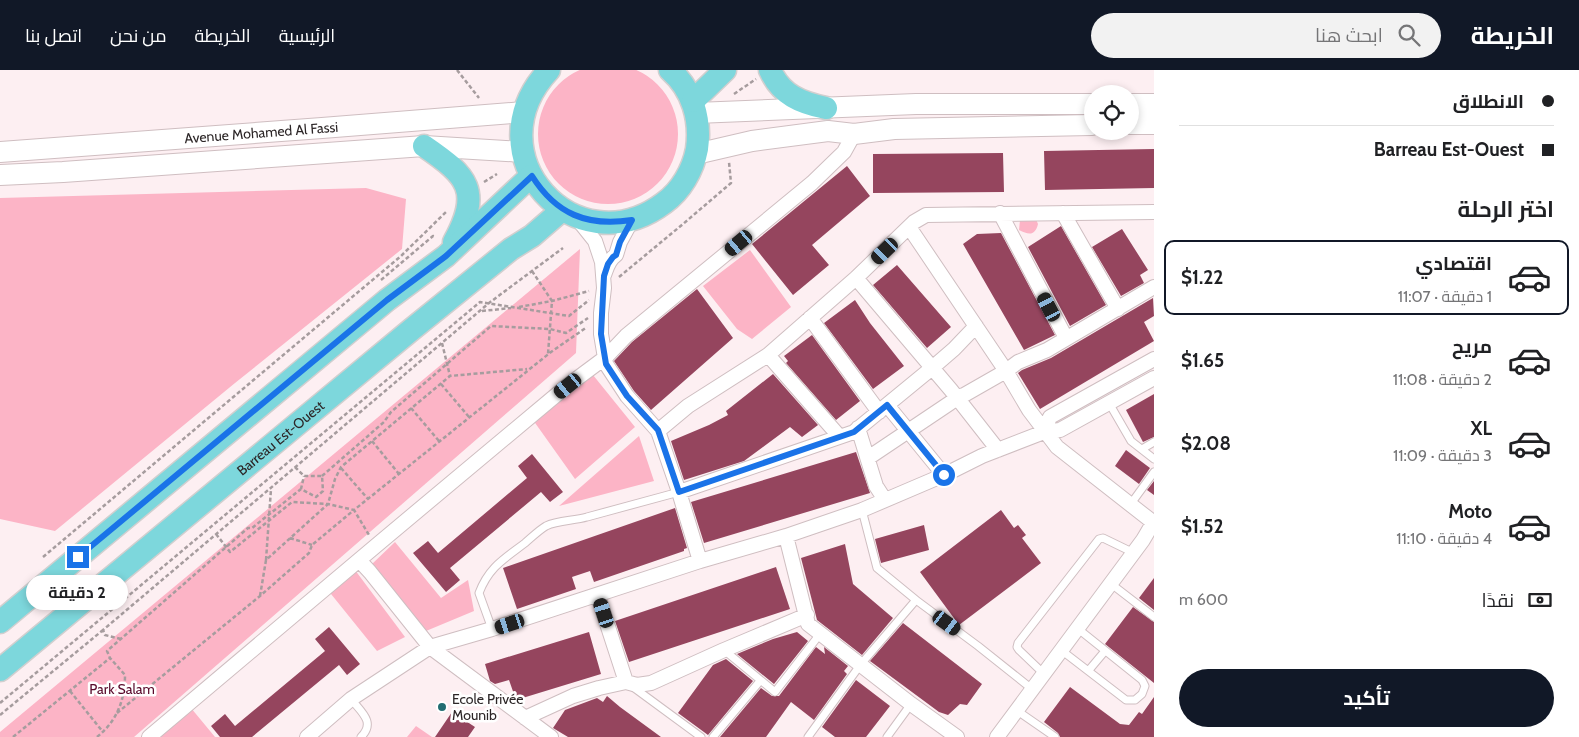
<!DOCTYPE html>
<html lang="ar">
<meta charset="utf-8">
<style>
body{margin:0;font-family:Cabin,Cairo,sans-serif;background:#f2f2f2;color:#202124;direction:rtl;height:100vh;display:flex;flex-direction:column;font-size:19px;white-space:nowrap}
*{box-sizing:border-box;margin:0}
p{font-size:16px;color:#757577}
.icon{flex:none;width:28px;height:28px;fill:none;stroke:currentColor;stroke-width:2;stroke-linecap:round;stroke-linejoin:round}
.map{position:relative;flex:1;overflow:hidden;direction:ltr}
.panel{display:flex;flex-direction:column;background:#fff;width:425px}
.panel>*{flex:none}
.banner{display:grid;align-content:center;height:110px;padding:0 25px;background:#fff}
.controls{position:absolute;left:1084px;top:15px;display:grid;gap:10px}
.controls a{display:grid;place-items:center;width:55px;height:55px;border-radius:50%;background:#fff;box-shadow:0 2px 8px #0003;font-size:25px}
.end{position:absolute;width:22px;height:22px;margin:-11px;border:6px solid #1a73e8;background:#fff;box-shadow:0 0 0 2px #fff}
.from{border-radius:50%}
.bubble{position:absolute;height:35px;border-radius:18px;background:#fff;box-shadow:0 2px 8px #0003;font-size:16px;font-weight:700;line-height:35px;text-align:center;direction:rtl}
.car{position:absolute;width:15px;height:30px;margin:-15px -8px;border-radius:6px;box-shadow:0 0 4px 1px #0007;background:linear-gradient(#222 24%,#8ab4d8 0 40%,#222 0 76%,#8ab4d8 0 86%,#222 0)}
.banner b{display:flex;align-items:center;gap:18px;height:48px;font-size:19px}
.banner b+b{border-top:1px solid #e0e0e0}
.banner i{width:12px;height:12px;background:#202124}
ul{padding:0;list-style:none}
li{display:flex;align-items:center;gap:15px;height:75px;margin:0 10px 8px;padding:0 15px;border:2px solid transparent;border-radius:10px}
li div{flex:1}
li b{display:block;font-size:19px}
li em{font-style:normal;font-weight:700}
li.on{border-color:#111827}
li>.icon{width:45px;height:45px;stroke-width:1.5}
h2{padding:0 25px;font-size:22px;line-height:60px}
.pay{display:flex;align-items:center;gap:12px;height:55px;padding:0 25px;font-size:19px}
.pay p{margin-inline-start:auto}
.primary-button{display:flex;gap:10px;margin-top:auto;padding:10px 25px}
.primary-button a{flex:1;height:58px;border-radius:30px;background:#111827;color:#fff;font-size:20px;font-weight:700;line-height:58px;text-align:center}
header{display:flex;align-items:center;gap:30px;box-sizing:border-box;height:70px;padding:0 25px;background:#111827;color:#fff}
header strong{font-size:24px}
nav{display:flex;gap:28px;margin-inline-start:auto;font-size:18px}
.search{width:350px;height:45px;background:#f2f2f2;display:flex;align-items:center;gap:12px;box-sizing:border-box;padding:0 18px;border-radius:28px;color:#757577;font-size:19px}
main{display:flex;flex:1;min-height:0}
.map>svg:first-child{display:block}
.green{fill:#fcb4c6}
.building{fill:#95455e}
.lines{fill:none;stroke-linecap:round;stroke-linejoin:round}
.lane-casing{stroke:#cfbec1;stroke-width:9}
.street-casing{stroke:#cfbec1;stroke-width:16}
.secondary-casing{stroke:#cfbec1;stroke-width:22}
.primary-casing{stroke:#d1cfcf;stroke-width:25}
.path{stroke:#a69c9e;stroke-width:2.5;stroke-dasharray:4 2.5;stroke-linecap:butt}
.lane{stroke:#fff;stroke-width:7}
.street{stroke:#fff;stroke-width:14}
.secondary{stroke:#fff;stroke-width:20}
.primary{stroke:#7dd7dc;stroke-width:22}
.route{stroke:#1a73e8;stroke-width:6}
.poi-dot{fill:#226d72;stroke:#fff;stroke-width:2}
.labels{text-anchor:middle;stroke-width:5;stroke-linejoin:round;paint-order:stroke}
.street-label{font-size:14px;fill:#2c2627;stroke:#fff}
.park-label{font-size:14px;fill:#590a2b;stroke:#fff}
.poi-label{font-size:14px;fill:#2c2627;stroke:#fff;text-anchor:start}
</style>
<header>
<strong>الخريطة</strong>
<div class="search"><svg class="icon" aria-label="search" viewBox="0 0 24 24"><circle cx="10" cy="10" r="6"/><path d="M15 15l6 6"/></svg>ابحث هنا</div>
<nav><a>الرئيسية</a><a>الخريطة</a><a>من نحن</a><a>اتصل بنا</a></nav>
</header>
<main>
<section class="panel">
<div class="banner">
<b><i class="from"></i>الانطلاق</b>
<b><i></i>Barreau Est-Ouest</b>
</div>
<h2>اختر الرحلة</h2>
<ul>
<li class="on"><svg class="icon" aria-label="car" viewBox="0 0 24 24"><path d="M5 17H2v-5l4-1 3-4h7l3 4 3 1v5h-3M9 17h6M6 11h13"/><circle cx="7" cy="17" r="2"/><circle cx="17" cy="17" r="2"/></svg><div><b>اقتصادي</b><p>1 دقيقة · 11:07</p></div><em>$1.22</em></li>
<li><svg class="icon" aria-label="car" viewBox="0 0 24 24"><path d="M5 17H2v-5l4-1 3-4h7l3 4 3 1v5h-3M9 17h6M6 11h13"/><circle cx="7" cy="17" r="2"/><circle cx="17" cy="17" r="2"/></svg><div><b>مريح</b><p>2 دقيقة · 11:08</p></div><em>$1.65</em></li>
<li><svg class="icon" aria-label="car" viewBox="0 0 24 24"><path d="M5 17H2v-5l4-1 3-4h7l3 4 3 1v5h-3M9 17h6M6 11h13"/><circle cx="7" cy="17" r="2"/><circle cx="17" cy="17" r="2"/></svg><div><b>XL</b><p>3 دقيقة · 11:09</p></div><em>$2.08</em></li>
<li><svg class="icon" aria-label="car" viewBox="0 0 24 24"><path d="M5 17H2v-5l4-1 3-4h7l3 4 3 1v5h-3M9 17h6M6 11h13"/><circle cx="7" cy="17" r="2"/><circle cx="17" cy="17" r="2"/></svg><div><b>Moto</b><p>4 دقيقة · 11:10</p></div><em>$1.52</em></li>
</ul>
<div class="pay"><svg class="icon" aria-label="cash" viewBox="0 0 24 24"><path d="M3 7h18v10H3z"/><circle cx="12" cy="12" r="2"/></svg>نقدًا<p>600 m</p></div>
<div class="primary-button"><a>تأكيد</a></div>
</section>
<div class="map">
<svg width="1154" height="667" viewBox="0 0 1154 667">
<rect width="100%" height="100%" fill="#fdeff2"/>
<path class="green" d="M538 64a70 70 0 1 1 140 0a70 70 0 1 1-140 0Z
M366,118L406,129L402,179L235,313L55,461L0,449V128Z
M1035,147L1038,154C1035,166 1029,165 1019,160L1020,150Z
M580,179L576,283L134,667H0V662Z
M750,180L791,237L752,269L737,259L703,216Z
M593,305L635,357L575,409L533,350Z
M639,366L654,411L559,436Z
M395,472L441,528L468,510L474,541L426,561L372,494Z
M352,496L405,567L377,581L327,519Z
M191,638L215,667H156Z
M416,656L432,667H407Z"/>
<path class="building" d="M1154,79V118L1045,120L1044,81Z
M1003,83L1004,122L873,123V84Z
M847,96L870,126L812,175L829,195L793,225L752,174Z
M1061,156L1106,235L1070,256L1028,177Z
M1122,159L1148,200L1140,205L1144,213L1121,226L1092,177Z
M1001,163L1055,265L1024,280L963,174L977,164Z
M897,195L951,257L927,278L873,215Z
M697,219L733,268L651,340L634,321L614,291L632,272Z
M1153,228L1154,246L1144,252L1154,271L1040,339L1018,303L1022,300L1051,288Z
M855,230L870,253L904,296L873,319L824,253Z
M812,265L860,331L836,350L786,293L788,291L784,286Z
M773,304L818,355L802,367L790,357L744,391L684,410L671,371L709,355L728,345L726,341Z
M1154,324V367L1143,372L1126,340Z
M1126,380L1150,398L1139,414L1115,396Z
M856,382L870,423L704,473L691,432Z
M532,384L563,422L550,432L541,422L450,498L460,510L446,522L413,483L428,471L438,483L527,408L518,396Z
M1154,411V425L1147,420Z
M675,438L687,478L684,479V481L594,512L590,501L572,507L576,519L517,539L503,498Z
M1001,440L1014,458L1018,455L1026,465L1022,468L1041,493L959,555L920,502Z
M924,455L929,480L881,493L875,469Z
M845,474L853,514L893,548L862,585L817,550L801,488Z
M776,497L790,539L629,592L615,551Z
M1154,508V540L1139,528Z
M1133,537L1154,552V613L1105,574Z
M903,553L982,614L967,635L960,634L948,645L939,642L870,591Z
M329,557L360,594L347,605L339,595L252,667H220L211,656L225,644L235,656L325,581L315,569Z
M589,562L601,604L516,630L509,610L495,614L490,611L485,594Z
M797,562L808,571L774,614L737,584L773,569Z
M816,577L825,584L824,577L848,596L844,601L847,604L814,650L791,632L766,667H720L761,618L772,626H779Z
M726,589L753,611L708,665L678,643L713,595Z
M856,610L890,636L866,667H835L822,657Z
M1070,617L1120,654L1129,655L1139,642L1142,644L1154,627V667H1060L1058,663L1044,652Z
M607,626L620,637L661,667H568L553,658L565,640L597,628L603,632Z
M452,642L475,657L468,667H435Z"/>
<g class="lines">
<g class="lane-casing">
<path id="lane" d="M1109,333L1131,371L1154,389
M1142,379L1154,372
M1130,435L1154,402
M862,440L877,498L916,530L978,576L1032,619
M1110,513L1154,547
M492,559L479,523C489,497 504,489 525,473C531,468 539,460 546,456C558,450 574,451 587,447L679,422
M724,580L775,622L820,564
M1061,580L1126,630H1135L1142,624L1145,616L1142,610L1077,558
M1089,600L1105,581
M1043,603L1019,580L1017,577L1018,573L1099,469L1103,468L1132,482
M633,617L701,667
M351,629C361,642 376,652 361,667
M1016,640L1055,667
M713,667L760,611
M808,667L861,594L916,530
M887,667L911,634"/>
</g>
<g class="street-casing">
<path id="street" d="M1000,143L1066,268
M1063,143L1118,239
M575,146L595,171L602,192L604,218L601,243V264L606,294L627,326L658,361L679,422L700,491
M909,157L1006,301L1029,340L1057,377L1154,453
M604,205C607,197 609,189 616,185L620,172L632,150
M856,208L951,320L998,380
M810,248L879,342
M768,285L839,366
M887,335L944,405
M858,358L876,416L885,430
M658,361L688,336L768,285L856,208L914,152L926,145L1154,142
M1044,362L1050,347L1154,289
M868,388L950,333L957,327L964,325L1006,301L1018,292L1047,280L1154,217
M679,422L854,362L932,298L954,279L976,256
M786,466L808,554L911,634L957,667
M359,490L370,502L430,577L551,667
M598,526L626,612
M525,648L573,626L599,618L626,612L637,615L651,613L724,580L807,545
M149,667C288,550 427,432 567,316L606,287L626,266L812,113L844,82L854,64
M307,667L351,629L430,577L492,559L700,491L786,466L862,440L944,405L982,386L1044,362L1060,360L1154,308
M997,667L1143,470L1153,453"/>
</g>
<g class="secondary-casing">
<g id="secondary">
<path d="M1130,34H1154"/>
<path d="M696,43L916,34H1092"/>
<path d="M1130,54H1154"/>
<path id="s1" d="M0,82L322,58L524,42"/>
<path d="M696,84L752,71L828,61L854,64L894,59L1092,55"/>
<path d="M0,105L63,102L424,76L523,82"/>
</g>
</g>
<g class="primary-casing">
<g id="primary">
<path d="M549,0C470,85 576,199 664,133C681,121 693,100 697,79C701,50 693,20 670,0"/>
<path d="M770,0C781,25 801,33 826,38"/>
<path d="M693,31L725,0"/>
<path d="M424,76C468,106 482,121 454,172"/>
<path d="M0,552L387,230L446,186L531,106"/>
<path id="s2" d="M0,600L411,260L511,179L532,166L562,140"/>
</g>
</g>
<path class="path" d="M457,0L479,28
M734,24L756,9
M484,112L497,104
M532,201L552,231L548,284
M619,207L683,154L731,113L729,92
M381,210L433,166L436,167
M519,237L552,231L589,221
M482,241L511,238
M442,273L450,306
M441,314L469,347
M411,338L439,371
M372,371L399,404
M295,397L304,406H322L323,421L316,427L301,419L304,406
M341,398L368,429
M322,406L384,352L391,342L491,256L550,259L566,263L588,248
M216,464L230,482L292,432L328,434L354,440L551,282L587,257
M290,468L312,475
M43,487L401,186L446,142
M266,490L271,419
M260,526L266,490L328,434L335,409L341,397L450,306L527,299
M121,569L105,565L103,560L489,233L563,178
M70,621L103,662
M0,633L480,232L569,246L589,230
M117,643L260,526L309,483L312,475L354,440L369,465
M0,645L103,560
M13,667L110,588
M97,667C117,651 125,630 125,605L110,588L107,581L248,458H252L301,419"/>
<use href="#lane" class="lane"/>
<use href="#street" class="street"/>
<use href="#secondary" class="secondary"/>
<use href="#primary" class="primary"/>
</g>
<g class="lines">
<path class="route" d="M78,487L387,230L446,186L532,106C556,144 587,157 632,150L620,172L616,185L613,187L608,194L604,206L601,264L606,294L627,326L658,360L679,422L854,362L887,335L944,405"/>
</g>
<circle class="poi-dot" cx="442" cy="637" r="5"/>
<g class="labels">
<g class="street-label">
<text dy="5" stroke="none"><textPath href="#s1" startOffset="262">Avenue Mohamed Al Fassi</textPath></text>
<text dy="5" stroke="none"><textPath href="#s2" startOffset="364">Barreau Est-Ouest</textPath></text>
</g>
<g class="park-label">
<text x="122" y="624">Park Salam</text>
</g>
<g class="poi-label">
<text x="452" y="634">Ecole Privée<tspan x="452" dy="16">Mounib</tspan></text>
</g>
</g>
</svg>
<div class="controls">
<a><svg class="icon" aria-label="locate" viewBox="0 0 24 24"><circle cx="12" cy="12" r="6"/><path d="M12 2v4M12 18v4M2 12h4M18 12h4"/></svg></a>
</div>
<i class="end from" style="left:944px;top:405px"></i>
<i class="end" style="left:78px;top:487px"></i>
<div class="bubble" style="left:26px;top:505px;width:102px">2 دقيقة</div>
<i class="car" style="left:739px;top:173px;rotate:230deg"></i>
<i class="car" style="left:885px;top:181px;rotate:226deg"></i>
<i class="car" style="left:1049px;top:237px;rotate:332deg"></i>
<i class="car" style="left:568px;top:316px;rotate:231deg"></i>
<i class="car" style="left:604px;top:543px;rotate:342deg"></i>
<i class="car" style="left:947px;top:553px;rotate:126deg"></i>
<i class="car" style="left:510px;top:554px;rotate:252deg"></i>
</div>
</main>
